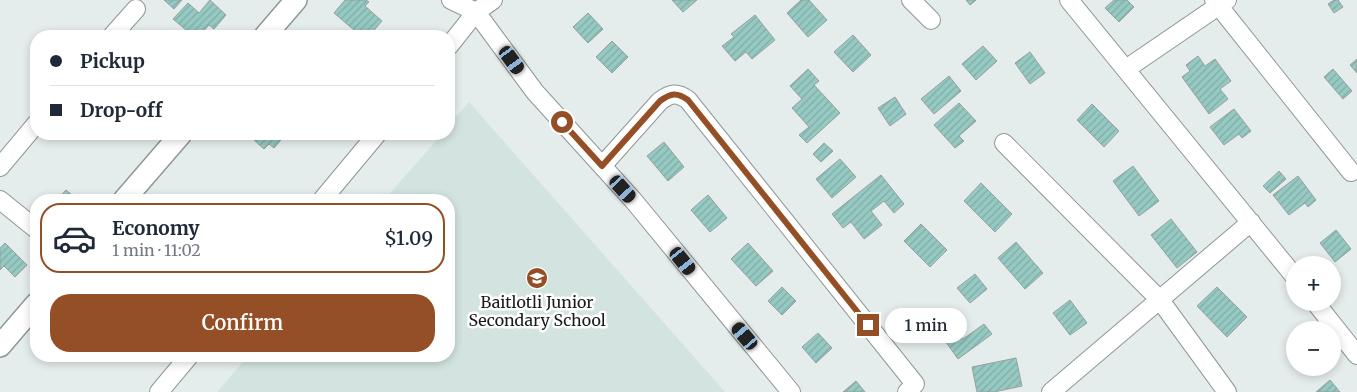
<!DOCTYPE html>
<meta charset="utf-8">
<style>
body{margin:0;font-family:Merriweather,serif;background:#f6f6f7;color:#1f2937;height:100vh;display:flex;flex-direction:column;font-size:19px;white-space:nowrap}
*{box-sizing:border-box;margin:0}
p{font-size:16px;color:#747a83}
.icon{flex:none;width:28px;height:28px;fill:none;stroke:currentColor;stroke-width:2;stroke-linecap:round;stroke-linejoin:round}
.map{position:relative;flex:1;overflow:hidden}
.panel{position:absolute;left:30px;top:194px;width:425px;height:168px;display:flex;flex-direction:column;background:#fff;border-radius:20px;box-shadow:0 2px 8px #0003}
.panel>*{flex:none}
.top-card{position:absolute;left:30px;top:30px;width:425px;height:110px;border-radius:20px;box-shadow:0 2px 8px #0003;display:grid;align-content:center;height:110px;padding:0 20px;background:#fff}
.controls{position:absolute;left:1286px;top:256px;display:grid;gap:10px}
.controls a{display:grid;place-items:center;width:55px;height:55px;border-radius:50%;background:#fff;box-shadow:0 2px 8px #0003;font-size:25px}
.end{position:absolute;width:22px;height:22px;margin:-11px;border:6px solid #954f26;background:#fff;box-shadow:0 0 0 2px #fff}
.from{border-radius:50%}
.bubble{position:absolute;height:35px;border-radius:18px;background:#fff;box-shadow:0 2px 8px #0003;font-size:16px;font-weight:600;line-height:35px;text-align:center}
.car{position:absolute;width:15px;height:30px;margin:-15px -8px;border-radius:6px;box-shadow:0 0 4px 1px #0007;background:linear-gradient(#222 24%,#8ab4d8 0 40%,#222 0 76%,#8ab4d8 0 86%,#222 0)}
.top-card b{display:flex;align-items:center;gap:18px;height:48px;font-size:19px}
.top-card b+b{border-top:1px solid #e0e1e3}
.top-card i{width:12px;height:12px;background:#1f2937}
ul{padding:9px 0 0;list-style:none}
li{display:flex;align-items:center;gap:15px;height:70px;margin:0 10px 8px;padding:0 10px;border:2px solid transparent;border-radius:20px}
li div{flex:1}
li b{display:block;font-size:19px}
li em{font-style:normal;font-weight:600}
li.current{border-color:#954f26}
li>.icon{width:45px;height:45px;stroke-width:1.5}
.button{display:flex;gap:10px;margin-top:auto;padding:10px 20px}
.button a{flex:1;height:58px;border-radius:20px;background:#954f26;color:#fff;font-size:20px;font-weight:600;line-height:58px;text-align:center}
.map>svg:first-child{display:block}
.built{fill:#d2e3e0}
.building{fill:url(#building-hatch);stroke:#98a09f}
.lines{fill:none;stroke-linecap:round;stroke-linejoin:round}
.minor-casing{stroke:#8f9795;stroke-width:20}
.tertiary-casing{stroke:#8f9795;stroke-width:24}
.minor{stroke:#fff;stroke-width:18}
.tertiary{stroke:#fff;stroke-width:21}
.route{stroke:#954f26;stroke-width:6}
.labels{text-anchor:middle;stroke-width:5;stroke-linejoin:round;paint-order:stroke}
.poi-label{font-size:16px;fill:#181b1a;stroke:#fff}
</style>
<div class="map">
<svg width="1357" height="392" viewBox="0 0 1357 392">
<defs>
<pattern id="building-hatch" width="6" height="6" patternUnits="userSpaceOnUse" patternTransform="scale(1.25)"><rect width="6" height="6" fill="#95c9c2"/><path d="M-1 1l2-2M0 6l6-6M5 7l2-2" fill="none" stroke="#80aca6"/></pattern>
</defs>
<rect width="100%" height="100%" fill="#e5edec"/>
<path class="built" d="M469,102L725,392H217L249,355H449V200H384L442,134H449V125Z"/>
<path class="building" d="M164,0H182L174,9Z
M210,0L226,15L214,29L209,25L199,36H193L173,19L188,3L199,13Z
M345,0H366L369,2L365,6L382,21L369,36H361L334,13Z
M672,0H697L683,12Z
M801,0H809L827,20L808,37L787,13Z
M966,0H976L970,5Z
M1114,0H1127L1134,7L1119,22L1105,8Z
M1334,0H1338L1343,7L1334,13L1328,4Z
M588,13L603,29L588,43L573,27Z
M755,15L775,40L752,59L746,52L735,61L722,46L734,37L731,34Z
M853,35L871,55L853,72L834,52Z
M612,41L628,57L612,73L596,57Z
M983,46L997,61L976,80L962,64Z
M1030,52L1045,73L1030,84L1015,63Z
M1198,56L1205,66L1215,59L1231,81L1220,89L1228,99L1209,114L1182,77L1190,71L1186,65Z
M1357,59V73L1350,65Z
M808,69L819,81L814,85L840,113L807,143L799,135L809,127L792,108L802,99L790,86Z
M1333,69L1352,91L1343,99L1324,77Z
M949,76L961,91L934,114L921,99Z
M895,97L906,114L890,126L878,108Z
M959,103L976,121L959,136L964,141L955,148L934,125Z
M1092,104L1119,131L1104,147L1077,120Z
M1234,109L1251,131L1242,138L1239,134L1224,145L1210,127Z
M259,134H286L274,148L269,144L264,149L254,140Z
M664,142L684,167L668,181L647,156Z
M824,143L833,151L821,162L813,154Z
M840,159L856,177L832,198L816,179Z
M1133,166L1159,201L1139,216L1113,181Z
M1279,171L1286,179L1270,193L1263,186Z
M881,175L904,204L894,213L884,201L871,211L882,225L864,239L851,222L843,228L832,214Z
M1298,176L1316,200L1308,207L1305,203L1289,215L1273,195Z
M981,183L1012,214L995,232L964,201Z
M66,190L78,200H57Z
M708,195L727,218L710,232L691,210Z
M1171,219L1197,252L1177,268L1151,235Z
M921,224L947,250L930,267L904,241Z
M1336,230L1351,249L1335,262L1320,243Z
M1016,242L1043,273L1025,289L998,258Z
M5,243L27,265L15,277L4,266L0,270V248Z
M748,243L773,271L756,286L731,259Z
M975,274L987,289L970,303L957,288Z
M782,287L796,301L782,315L768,301Z
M1217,287L1247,317L1227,337L1197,306Z
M1070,300L1087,323L1070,335L1053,313Z
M951,322L963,339L984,324L992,334L958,359L938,331Z
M818,333L832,348L816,363L802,347Z
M1016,358L1022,386L994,392H977L972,367Z
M1330,380L1340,392H1316Z
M856,381L865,392H843Z"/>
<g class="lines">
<g class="minor-casing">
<path id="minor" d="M451,0L476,12L535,92L633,200L791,392
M911,0L931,20
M1069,0L1295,277
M1214,0L1351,172
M112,36L136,9
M449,46L476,12L493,0
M1126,69L1227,0
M1004,143L1160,300L1227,392
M602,166L660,101C671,93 677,92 688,100L915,384L907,392
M0,167L36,124
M0,200L36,229
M322,200L377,134
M1315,302L1357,355
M159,392L190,355
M1051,392L1251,222"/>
</g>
<g class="tertiary-casing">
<path id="tertiary" d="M265,36L296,0
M124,200L181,134
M0,346L36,304"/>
</g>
<use href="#minor" class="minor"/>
<use href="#tertiary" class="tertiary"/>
</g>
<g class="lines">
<path class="route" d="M562,122L602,166L660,101C671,93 677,92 688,100L868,325"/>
</g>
<defs>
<g id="school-disc" transform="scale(1.125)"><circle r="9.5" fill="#954f26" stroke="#fff"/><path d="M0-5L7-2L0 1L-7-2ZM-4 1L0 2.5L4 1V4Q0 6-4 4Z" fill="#fff"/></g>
</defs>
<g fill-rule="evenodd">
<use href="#school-disc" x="537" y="278"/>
</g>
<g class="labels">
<g class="poi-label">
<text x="537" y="308">Baitlotli Junior<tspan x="537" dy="18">Secondary School</tspan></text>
</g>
</g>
</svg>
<div class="controls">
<a>+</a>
<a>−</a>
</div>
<i class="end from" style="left:562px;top:122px"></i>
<i class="end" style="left:868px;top:325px"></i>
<div class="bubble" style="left:885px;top:308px;width:82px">1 min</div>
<i class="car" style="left:512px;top:60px;rotate:144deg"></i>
<i class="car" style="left:623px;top:189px;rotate:138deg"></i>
<i class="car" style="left:683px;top:261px;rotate:141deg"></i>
<i class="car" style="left:745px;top:336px;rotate:320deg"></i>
<div class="top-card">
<b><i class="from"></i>Pickup</b>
<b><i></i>Drop-off</b>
</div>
<section class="panel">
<ul>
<li class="current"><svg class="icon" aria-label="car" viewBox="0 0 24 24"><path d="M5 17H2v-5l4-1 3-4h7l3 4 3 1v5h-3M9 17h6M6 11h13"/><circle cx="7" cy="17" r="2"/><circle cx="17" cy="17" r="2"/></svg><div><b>Economy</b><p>1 min · 11:02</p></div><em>$1.09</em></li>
</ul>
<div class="button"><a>Confirm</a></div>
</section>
</div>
